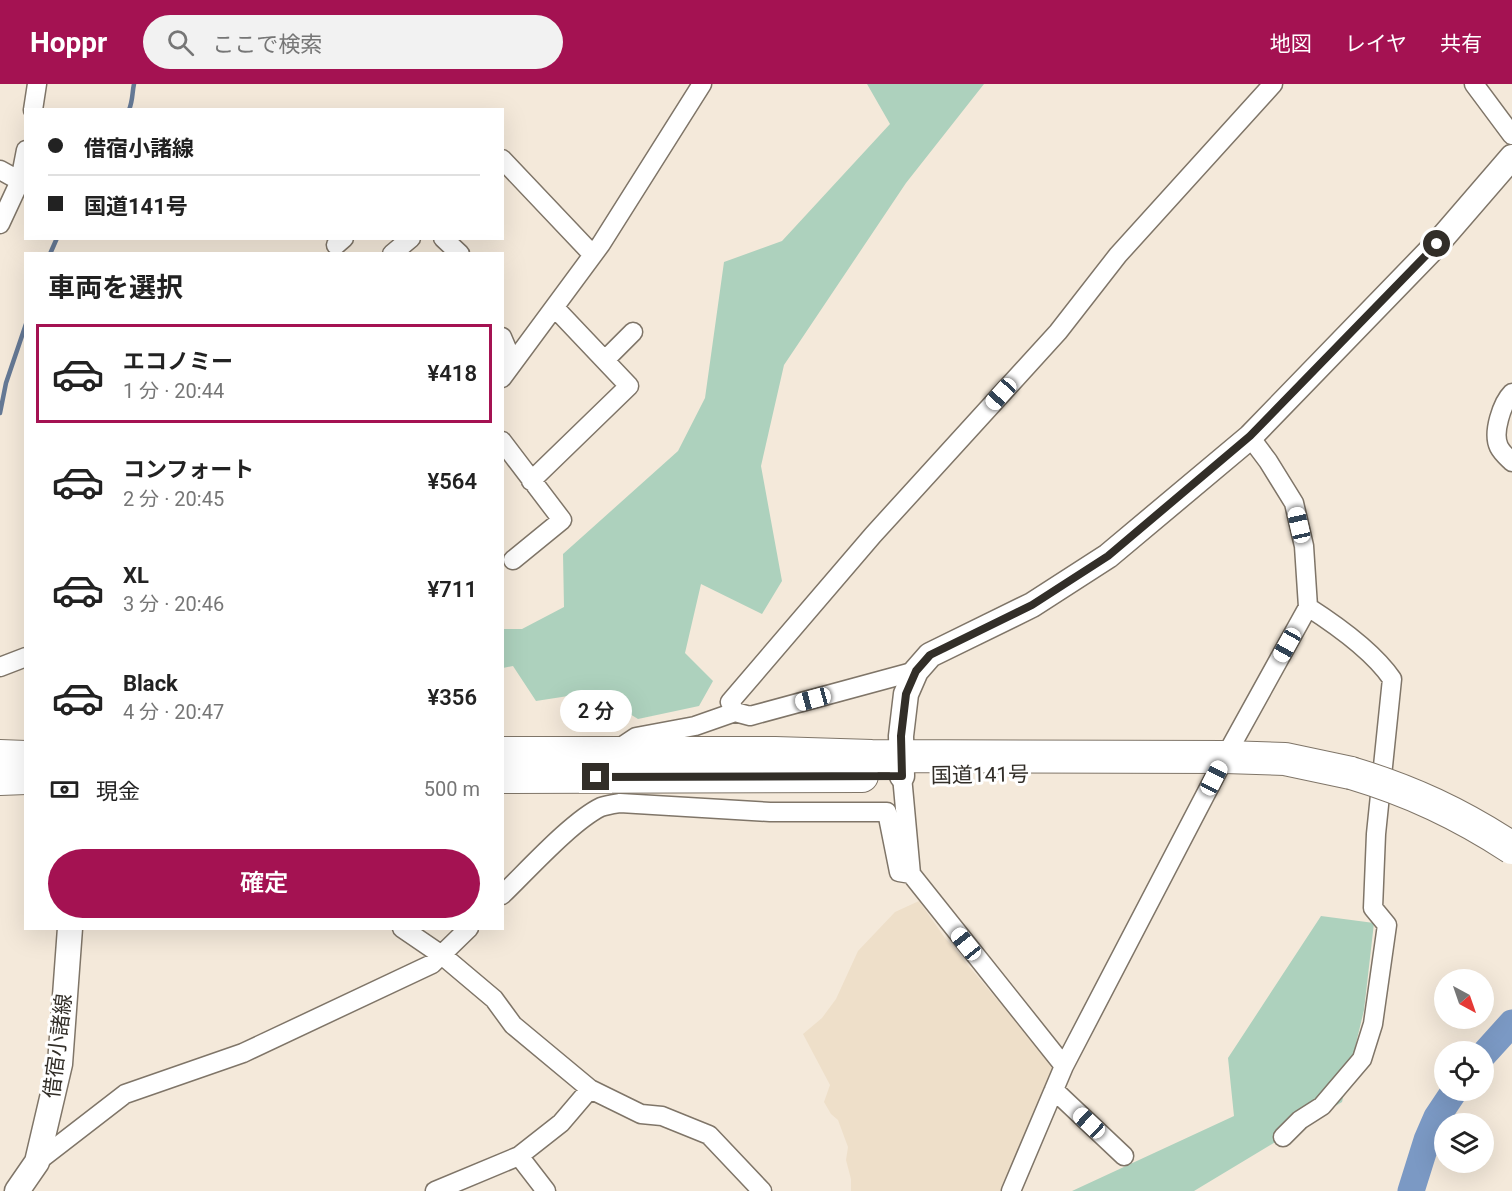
<!DOCTYPE html>
<html lang="ja">
<meta charset="utf-8">
<style>
body{margin:0;font-family:Roboto,"Noto Sans JP",sans-serif;background:#f2f2f2;color:#222;height:100vh;display:flex;flex-direction:column;font-size:22px;white-space:nowrap}
*{box-sizing:border-box;margin:0}
p{font-size:20px;color:#767676}
.icon{flex:none;width:33px;height:33px;fill:none;stroke:currentColor;stroke-width:2;stroke-linecap:round;stroke-linejoin:round}
.map{position:relative;flex:1;overflow:hidden}
.side{position:absolute;left:24px;top:168px;width:480px;height:678px;display:flex;flex-direction:column;background:#fff;border-radius:0px;box-shadow:0 6px 24px #0002}
.side>*{flex:none}
.top-card{position:absolute;left:24px;top:24px;width:480px;height:132px;border-radius:0px;box-shadow:0 6px 24px #0002;display:grid;align-content:center;height:132px;padding:0 24px;background:#fff}
.needle{width:39px;rotate:140deg}
.fabs{position:absolute;left:1434px;top:885px;display:grid;gap:12px}
.fabs a{display:grid;place-items:center;width:60px;height:60px;border-radius:50%;background:#fff;box-shadow:0 6px 24px #0002;font-size:30px}
.end{position:absolute;width:27px;height:27px;margin:-14px;border:8px solid #322e28;background:#fff;box-shadow:0 0 0 3px #fff}
.from{border-radius:50%}
.bubble{position:absolute;height:42px;border-radius:21px;background:#fff;box-shadow:0 6px 24px #0002;font-size:20px;font-weight:600;line-height:42px;text-align:center}
.car{position:absolute;width:18px;height:36px;margin:-18px -9px;border-radius:8px;box-shadow:0 0 4px 2px #0007;background:linear-gradient(#fff 24%,#345 0 40%,#fff 0 76%,#345 0 86%,#fff 0)}
.top-card b{display:flex;align-items:center;gap:21px;height:57px;font-size:22px}
.top-card b+b{border-top:2px solid #e0e0e0}
.top-card i{width:15px;height:15px;background:#222}
ul{padding:0;list-style:none}
li{display:flex;align-items:center;gap:18px;height:99px;margin:0 12px 9px;padding:0 12px;border:3px solid transparent;border-radius:0px}
li div{flex:1}
li b{display:block;font-size:22px}
li em{font-style:normal;font-weight:600}
li.active{border-color:#a41252}
li>.icon{width:54px;height:54px;stroke-width:1.5}
h2{padding:0 24px;font-size:27px;line-height:72px}
.pay{display:flex;align-items:center;gap:15px;height:66px;padding:0 24px;font-size:22px}
.pay p{margin-inline-start:auto}
.cta{display:flex;gap:12px;margin-top:auto;padding:12px 24px}
.cta a{flex:1;height:69px;border-radius:36px;background:#a41252;color:#fff;font-size:24px;font-weight:600;line-height:69px;text-align:center}
header{display:flex;align-items:center;gap:36px;box-sizing:border-box;height:84px;padding:0 30px;background:#a41252;color:#fff}
header strong{font-size:28px}
nav{display:flex;gap:33px;margin-inline-start:auto;font-size:21px}
.search{width:420px;height:54px;background:#f2f2f2;display:flex;align-items:center;gap:15px;box-sizing:border-box;padding:0 21px;border-radius:33px;color:#767676;font-size:22px}
.map>svg:first-child{display:block}
.built{fill:#eedfc9}
.green{fill:#add1bd}
.lines{fill:none;stroke-linecap:round;stroke-linejoin:round}
.stream{stroke:#657995;stroke-width:4.5}
.river{stroke:#7b99c4;stroke-width:27}
.street-casing{stroke:#7f7568;stroke-width:21}
.secondary-casing{stroke:#7f7568;stroke-width:27}
.highway-casing{stroke:#7f7568;stroke-width:34}
.street{stroke:#fff;stroke-width:18}
.secondary{stroke:#fff;stroke-width:24}
.highway{stroke:#fff;stroke-width:32}
.highway-bridge-casing{stroke:#7f7568;stroke-width:34;stroke-linecap:butt}
.highway-bridge{stroke:#fff;stroke-width:32}
.route{stroke:#322e28;stroke-width:8}
.labels{text-anchor:middle;stroke-width:6;stroke-linejoin:round;paint-order:stroke}
.street-label{font-size:21px;fill:#322e28;stroke:#fff}
</style>
<header>
<strong>Hoppr</strong>
<div class="search"><svg class="icon" aria-label="search" viewBox="0 0 24 24"><circle cx="10" cy="10" r="6"/><path d="M15 15l6 6"/></svg>ここで検索</div>
<nav><a>地図</a><a>レイヤ</a><a>共有</a></nav>
</header>
<div class="map">
<svg width="1512" height="1107" viewBox="0 0 1512 1107">
<rect width="100%" height="100%" fill="#f4e9da"/>
<path class="built" d="M919,817L945,854L1055,984L1007,1101L1002,1107H851V1095L846,1076L848,1063L838,1036L831,1030L824,1018L830,1001L803,950L822,934L836,915L858,867L895,828Z"/>
<path class="green" d="M867,0H984L906,99L784,281L761,382L782,497L762,530L701,500L685,569L713,597L699,622L638,635L594,608L536,617L513,582L503,584V545H522L564,523L563,470L678,367L705,314L724,178L782,157L890,40Z
M1321,832L1374,839L1364,926L1342,1018L1194,1107H1072L1234,1032L1228,974Z"/>
<g class="lines">
<path class="stream" d="M129,26C133,16 132,9 134,0
M50,170L57,154
M0,329L6,299L26,240"/>
<path class="river" d="M1484,970L1512,939
M1411,1107L1427,1056L1437,1033L1455,1006"/>
<g class="street-casing">
<path id="street" d="M1474,0L1512,51
M33,26L37,0
M502,75L593,171
M0,86L20,97L0,140
M20,97L26,66
M443,154L460,170
M336,161L344,154
M392,170L411,154
M502,253L513,279
M605,276L633,248
M502,294L601,160L702,0
M1512,309C1502,319 1492,349 1499,363C1502,369 1508,374 1512,378
M502,357L562,436L513,476
M531,397L629,302L555,224
M0,583L26,573
M916,587L750,632L735,628L730,618L873,451L1058,248L1118,171L1273,0
M615,667L636,653L695,642L735,628
M902,692L911,790L1064,982L1011,1107
M502,811C527,787 572,737 601,723C607,721 614,720 620,719L770,728H887L899,788L911,790
M402,844L443,872L494,915L513,941L590,1005L641,1030L662,1032L709,1051L762,1107
M1064,982L1225,673L1308,523L1304,462L1294,419L1268,377L1250,353
M1054,1006L1124,1072
M1283,1053L1300,1036L1322,1022L1362,975L1373,940L1387,841L1373,824L1376,750L1392,595C1373,567 1336,541 1308,523
M519,1072L546,1107
M37,1078L125,1010L243,969L432,880L469,844
M435,1107L519,1072L561,1039L590,1005"/>
</g>
<g class="secondary-casing">
<path id="secondary" d="M902,692L901,652L906,610L916,587L930,571L1032,521L1108,472L1250,353L1437,160L1512,73
M17,1107L37,1078L60,980L70,844"/>
</g>
<g class="highway-casing">
<path id="highway" d="M502,669H775L872,672L1225,673L1285,675L1351,689
M0,672L26,673
M502,693L862,692
M0,695L26,694"/>
</g>
<use href="#street" class="street"/>
<use href="#secondary" class="secondary"/>
<use href="#highway" class="highway"/>
<g class="highway-bridge-casing">
<path id="highway-bridge" d="M1351,689C1411,707 1460,730 1512,764"/>
</g>
<use href="#highway-bridge" class="highway-bridge"/>
</g>
<g class="lines">
<path class="route" d="M596,693L902,692L901,652L906,610L916,587L930,571L1032,521L1108,472L1250,352L1437,160"/>
</g>
<g class="labels">
<g class="street-label">
<text transform="translate(980 691) rotate(-1)" y="7">国道141号</text>
<text transform="translate(58 962) rotate(-83)" y="7">借宿小諸線</text>
</g>
</g>
</svg>
<div class="fabs">
<a><svg class="needle" viewBox="-14 -14 28 28"><path d="M0-13l5 13h-10z" fill="#e53935"/><path d="M0 13l5-13h-10z" fill="#767676"/></svg></a>
<a><svg class="icon" aria-label="locate" viewBox="0 0 24 24"><circle cx="12" cy="12" r="6"/><path d="M12 2v4M12 18v4M2 12h4M18 12h4"/></svg></a>
<a><svg class="icon" aria-label="layers" viewBox="0 0 24 24"><path d="M12 4l9 5-9 5-9-5zM3 14l9 5 9-5"/></svg></a>
</div>
<i class="end from" style="left:1437px;top:160px"></i>
<i class="end" style="left:596px;top:693px"></i>
<div class="bubble" style="left:560px;top:606px;width:72px">2 分</div>
<i class="car" style="left:1001px;top:310px;rotate:222deg"></i>
<i class="car" style="left:1299px;top:441px;rotate:347deg"></i>
<i class="car" style="left:1287px;top:561px;rotate:209deg"></i>
<i class="car" style="left:813px;top:615px;rotate:255deg"></i>
<i class="car" style="left:1214px;top:694px;rotate:27deg"></i>
<i class="car" style="left:966px;top:860px;rotate:321deg"></i>
<i class="car" style="left:1089px;top:1039px;rotate:313deg"></i>
<div class="top-card">
<b><i class="from"></i>借宿小諸線</b>
<b><i></i>国道141号</b>
</div>
<section class="side">
<h2>車両を選択</h2>
<ul>
<li class="active"><svg class="icon" aria-label="car" viewBox="0 0 24 24"><path d="M5 17H2v-5l4-1 3-4h7l3 4 3 1v5h-3M9 17h6M6 11h13"/><circle cx="7" cy="17" r="2"/><circle cx="17" cy="17" r="2"/></svg><div><b>エコノミー</b><p>1 分 · 20:44</p></div><em>¥418</em></li>
<li><svg class="icon" aria-label="car" viewBox="0 0 24 24"><path d="M5 17H2v-5l4-1 3-4h7l3 4 3 1v5h-3M9 17h6M6 11h13"/><circle cx="7" cy="17" r="2"/><circle cx="17" cy="17" r="2"/></svg><div><b>コンフォート</b><p>2 分 · 20:45</p></div><em>¥564</em></li>
<li><svg class="icon" aria-label="car" viewBox="0 0 24 24"><path d="M5 17H2v-5l4-1 3-4h7l3 4 3 1v5h-3M9 17h6M6 11h13"/><circle cx="7" cy="17" r="2"/><circle cx="17" cy="17" r="2"/></svg><div><b>XL</b><p>3 分 · 20:46</p></div><em>¥711</em></li>
<li><svg class="icon" aria-label="car" viewBox="0 0 24 24"><path d="M5 17H2v-5l4-1 3-4h7l3 4 3 1v5h-3M9 17h6M6 11h13"/><circle cx="7" cy="17" r="2"/><circle cx="17" cy="17" r="2"/></svg><div><b>Black</b><p>4 分 · 20:47</p></div><em>¥356</em></li>
</ul>
<div class="pay"><svg class="icon" aria-label="cash" viewBox="0 0 24 24"><path d="M3 7h18v10H3z"/><circle cx="12" cy="12" r="2"/></svg>現金<p>500 m</p></div>
<div class="cta"><a>確定</a></div>
</section>
</div>
